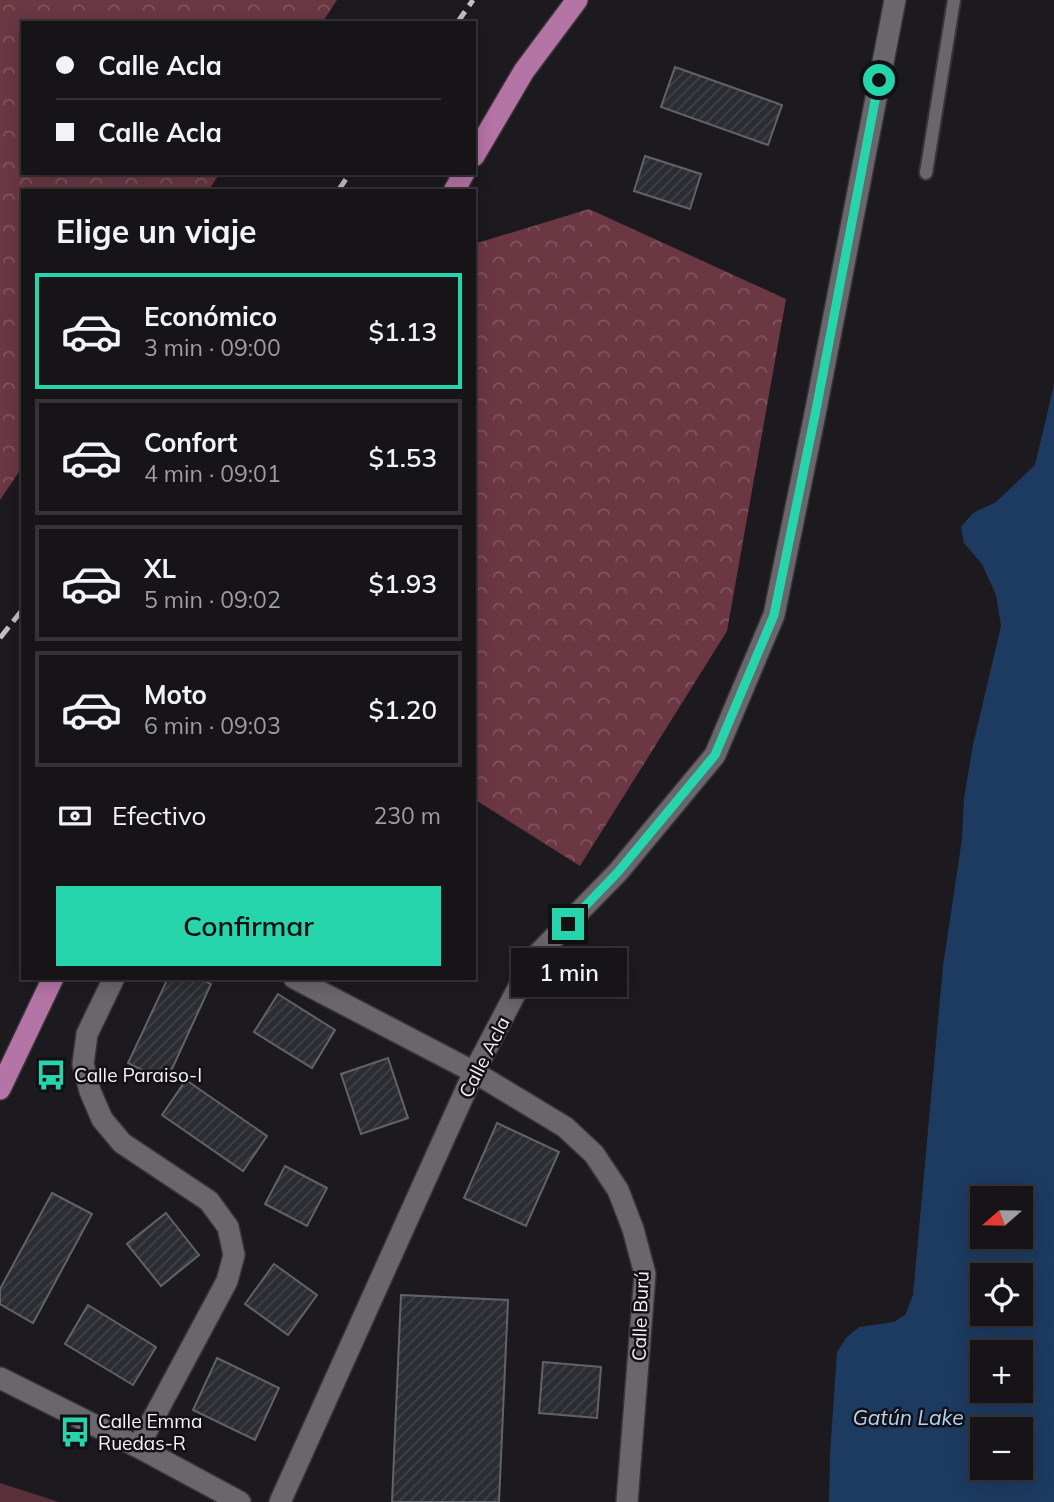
<!DOCTYPE html>
<html lang="es">
<meta charset="utf-8">
<style>
body{margin:0;font-family:Mulish,sans-serif;background:#1f1d20;color:#f1f3f6;height:100vh;display:flex;flex-direction:column;font-size:26px;white-space:nowrap}
*{box-sizing:border-box;margin:0}
p{font-size:23px;color:#9e9ea1}
.icon{flex:none;width:38px;height:38px;fill:none;stroke:currentColor;stroke-width:2;stroke-linecap:round;stroke-linejoin:round}
.map{position:relative;flex:1;overflow:hidden}
.sheet{position:absolute;left:21px;top:189px;width:455px;height:791px;display:flex;flex-direction:column;background:#161417;border-radius:0px;box-shadow:0 4px 18px #0003,0 0 0 2px #353336}
.sheet>*{flex:none}
.banner{position:absolute;left:21px;top:21px;width:455px;height:154px;border-radius:0px;box-shadow:0 4px 18px #0003,0 0 0 2px #353336;display:grid;align-content:center;height:154px;padding:0 35px;background:#161417}
.needle{width:46px;rotate:250deg}
.fabs{position:absolute;left:970px;top:1186px;display:grid;gap:14px}
.fabs a{display:grid;place-items:center;width:63px;height:63px;border-radius:0px;background:#161417;box-shadow:0 4px 18px #0003,0 0 0 2px #353336;font-size:35px}
.end{position:absolute;width:32px;height:32px;margin:-16px;border:9px solid #27d5ad;background:#111;box-shadow:0 0 0 4px #111}
.from{border-radius:50%}
.bubble{position:absolute;height:49px;border-radius:0px;background:#161417;box-shadow:0 4px 18px #0003,0 0 0 2px #353336;font-size:23px;font-weight:600;line-height:49px;text-align:center}
.banner b{display:flex;align-items:center;gap:24px;height:66px;font-size:26px}
.banner b+b{border-top:2px solid #353336}
.banner i{width:18px;height:18px;background:#f1f3f6}
ul{padding:0;list-style:none}
li{display:flex;align-items:center;gap:21px;height:116px;margin:0 14px 10px;padding:0 21px;border:4px solid #353336;border-radius:0px}
li div{flex:1}
li b{display:block;font-size:26px}
li em{font-style:normal;font-weight:600}
li.active{border-color:#27d5ad}
li>.icon{width:63px;height:63px;stroke-width:1.5}
h2{padding:0 35px;font-size:32px;line-height:84px}
.pay{display:flex;align-items:center;gap:18px;height:77px;padding:0 35px;font-size:26px}
.pay p{margin-inline-start:auto}
.primary-button{display:flex;gap:14px;margin-top:auto;padding:14px 35px}
.primary-button a{flex:1;height:80px;border-radius:0px;background:#27d5ad;color:#111;font-size:28px;font-weight:600;line-height:80px;text-align:center}
.map>svg:first-child{display:block}
.green{fill:#5b2f3a}
.forest{fill:url(#forest-crowns)}
.water{fill:#1d3b60;fill-rule:evenodd}
.building{fill:url(#building-hatch);stroke:#626369;stroke-width:2}
.lines{fill:none;stroke-linecap:round;stroke-linejoin:round}
.lane-casing{stroke:#373539;stroke-width:16}
.street-casing{stroke:#373539;stroke-width:24}
.primary-casing{stroke:#373539;stroke-width:24}
.lane{stroke:#69666c;stroke-width:12}
.street{stroke:#69666c;stroke-width:21}
.primary{stroke:#b574a6;stroke-width:21}
.rail{stroke:#c1bfc3;stroke-width:5;stroke-dasharray:14 7;stroke-linecap:butt}
.route{stroke:#27d5ad;stroke-width:9}
.labels{text-anchor:middle;stroke-width:5;stroke-linejoin:round;paint-order:stroke}
.street-label{font-size:19px;fill:#f6f4f8;stroke:#141116}
.poi-label{font-size:19px;fill:#f6f4f8;stroke:#141116;text-anchor:start}
.water-label{font-size:21px;font-style:italic;fill:#b5d3f9;stroke:#141116}
</style>
<div class="map">
<svg width="1054" height="1502" viewBox="0 0 1054 1502">
<defs>
<pattern id="forest-crowns" width="20" height="18" patternUnits="userSpaceOnUse" patternTransform="scale(1.75)"><rect width="20" height="18" fill="#6a3743"/><path d="M2 6a3 3 0 1 1 6 0M12 15a3 3 0 1 1 6 0" fill="none" stroke="#80555f"/></pattern>
<pattern id="building-hatch" width="6" height="6" patternUnits="userSpaceOnUse" patternTransform="scale(1.75)"><rect width="6" height="6" fill="#2c2d33"/><path d="M-1 1l2-2M0 6l6-6M5 7l2-2" fill="none" stroke="#414247"/></pattern>
</defs>
<rect width="100%" height="100%" fill="#1d1a1f"/>
<path class="green" d="M0,1483L59,1502H0Z"/>
<path class="forest" d="M0,0H337L322,23H23V173H220L208,191H23V466L0,500Z
M589,209L786,299L727,631L580,866L474,799V244Z"/>
<path class="water" d="M1054,385V1502H829L830,1454L837,1352L846,1338L859,1327L894,1322L905,1315L913,1295L943,966L962,839L964,798L973,745L1001,626L996,595L982,564L964,543L961,527L973,513L996,502L1035,465ZM982,1199H1020V1237H982ZM982,1276H1020V1314H982ZM982,1353H1020V1391H982ZM982,1430H1020V1468H982Z"/>
<path class="building" d="M675,67L782,105L768,145L661,107Z
M645,156L701,174L690,209L634,191Z
M168,978H198L211,984L166,1082L128,1063Z
M278,994L335,1030L312,1068L254,1032Z
M388,1058L408,1118L361,1134L341,1074Z
M186,1080L267,1136L243,1171L162,1115Z
M497,1123L559,1152L526,1226L464,1198Z
M285,1166L327,1188L307,1226L265,1204Z
M52,1193L92,1214L33,1323L0,1304V1289Z
M166,1213L199,1255L161,1286L127,1244Z
M274,1264L317,1295L288,1335L245,1304Z
M401,1295L508,1300L499,1502H392Z
M88,1305L156,1347L133,1385L65,1344Z
M217,1358L279,1388L255,1440L193,1410Z
M543,1362L601,1367L597,1418L539,1413Z"/>
<g class="lines">
<g class="lane-casing">
<path id="lane" d="M926,173L954,0"/>
</g>
<g class="street-casing">
<path id="street" d="M114,978L87,1034L83,1064L90,1091L102,1119L122,1143L209,1201L228,1227L234,1255L227,1281L138,1447
M294,978L474,1072L565,1127L594,1154L618,1190L633,1229L645,1274L627,1502
M0,1378L138,1447L240,1502
M280,1502L474,1072L534,958L618,872L715,755L774,615L816,409L895,0"/>
</g>
<g class="primary-casing">
<path id="primary" d="M474,156L524,71L577,0
M454,191L464,173
M0,1089L53,978"/>
</g>
<use href="#lane" class="lane"/>
<use href="#street" class="street"/>
<use href="#primary" class="primary"/>
<path class="rail" d="M457,23L473,0
M338,191L350,173
M0,638L23,609"/>
</g>
<g class="lines">
<path class="route" d="M568,924L618,872L715,755L774,615L816,410L879,80"/>
</g>
<defs>
<g id="bus-bare" transform="scale(2.415)"><path d="M-5-6H5V4H4V6H2V4H-2V6H-4V4H-5ZM-3.5-4V0h7V-4ZM-3.5 1.2v1.5H-2V1.2ZM2 1.2v1.5H3.5V1.2Z" fill="#27d5ad" stroke="#141116" stroke-width="2.5" paint-order="stroke"/></g>
</defs>
<g fill-rule="evenodd">
<use href="#bus-bare" x="51" y="1075"/>
<use href="#bus-bare" x="75" y="1432"/>
</g>
<g class="labels">
<g class="street-label">
<text transform="translate(484 1057) rotate(-63)" y="7">Calle Acla</text>
<text transform="translate(640 1316) rotate(-88)" y="7">Calle Burú</text>
</g>
<g class="poi-label">
<text x="74" y="1082">Calle Paraiso-I</text>
<text x="98" y="1428">Calle Emma<tspan x="98" dy="22">Ruedas-R</tspan></text>
</g>
<g class="water-label">
<text x="908" y="1425">Gatún Lake</text>
</g>
</g>
</svg>
<div class="fabs">
<a><svg class="needle" viewBox="-14 -14 28 28"><path d="M0-13l5 13h-10z" fill="#e53935"/><path d="M0 13l5-13h-10z" fill="#9e9ea1"/></svg></a>
<a><svg class="icon" aria-label="locate" viewBox="0 0 24 24"><circle cx="12" cy="12" r="6"/><path d="M12 2v4M12 18v4M2 12h4M18 12h4"/></svg></a>
<a>+</a>
<a>−</a>
</div>
<i class="end from" style="left:879px;top:80px"></i>
<i class="end" style="left:568px;top:924px"></i>
<div class="bubble" style="left:511px;top:948px;width:116px">1 min</div>
<div class="banner">
<b><i class="from"></i>Calle Acla</b>
<b><i></i>Calle Acla</b>
</div>
<section class="sheet">
<h2>Elige un viaje</h2>
<ul>
<li class="active"><svg class="icon" aria-label="car" viewBox="0 0 24 24"><path d="M5 17H2v-5l4-1 3-4h7l3 4 3 1v5h-3M9 17h6M6 11h13"/><circle cx="7" cy="17" r="2"/><circle cx="17" cy="17" r="2"/></svg><div><b>Económico</b><p>3 min · 09:00</p></div><em>$1.13</em></li>
<li><svg class="icon" aria-label="car" viewBox="0 0 24 24"><path d="M5 17H2v-5l4-1 3-4h7l3 4 3 1v5h-3M9 17h6M6 11h13"/><circle cx="7" cy="17" r="2"/><circle cx="17" cy="17" r="2"/></svg><div><b>Confort</b><p>4 min · 09:01</p></div><em>$1.53</em></li>
<li><svg class="icon" aria-label="car" viewBox="0 0 24 24"><path d="M5 17H2v-5l4-1 3-4h7l3 4 3 1v5h-3M9 17h6M6 11h13"/><circle cx="7" cy="17" r="2"/><circle cx="17" cy="17" r="2"/></svg><div><b>XL</b><p>5 min · 09:02</p></div><em>$1.93</em></li>
<li><svg class="icon" aria-label="car" viewBox="0 0 24 24"><path d="M5 17H2v-5l4-1 3-4h7l3 4 3 1v5h-3M9 17h6M6 11h13"/><circle cx="7" cy="17" r="2"/><circle cx="17" cy="17" r="2"/></svg><div><b>Moto</b><p>6 min · 09:03</p></div><em>$1.20</em></li>
</ul>
<div class="pay"><svg class="icon" aria-label="cash" viewBox="0 0 24 24"><path d="M3 7h18v10H3z"/><circle cx="12" cy="12" r="2"/></svg>Efectivo<p>230 m</p></div>
<div class="primary-button"><a>Confirmar</a></div>
</section>
</div>
